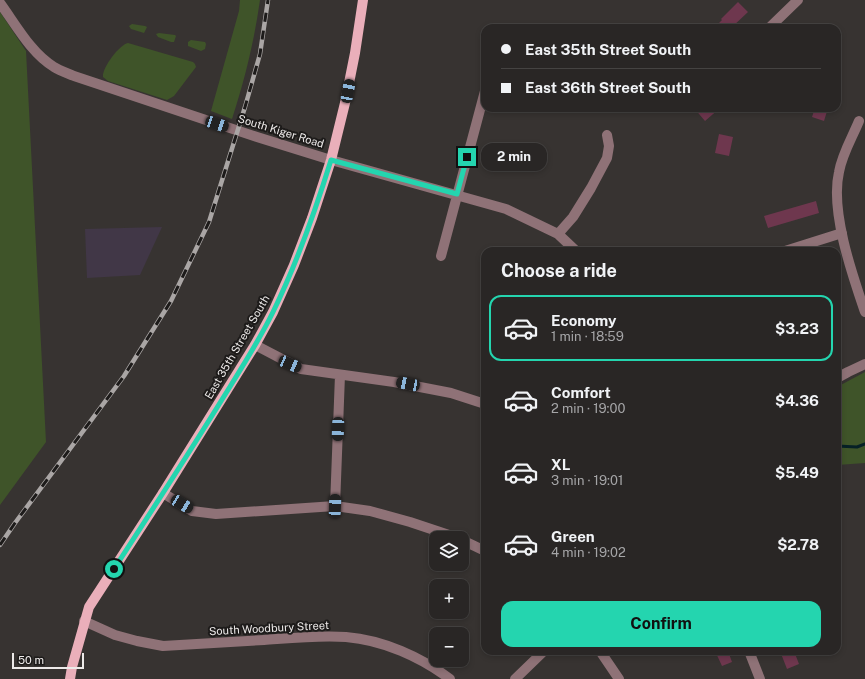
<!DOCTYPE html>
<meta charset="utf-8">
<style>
body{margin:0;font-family:"Public Sans",sans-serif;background:#312e2d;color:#f1f3f6;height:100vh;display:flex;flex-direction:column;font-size:15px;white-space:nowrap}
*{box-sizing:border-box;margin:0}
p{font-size:13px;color:#a5a5a7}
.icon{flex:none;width:22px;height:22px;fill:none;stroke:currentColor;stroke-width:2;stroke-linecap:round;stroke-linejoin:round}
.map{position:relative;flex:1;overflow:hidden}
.sheet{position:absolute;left:481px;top:247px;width:360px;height:408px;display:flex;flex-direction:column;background:#292625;border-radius:12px;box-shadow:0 2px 6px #0003,0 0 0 1px #454342}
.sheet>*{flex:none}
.guide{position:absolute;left:481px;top:24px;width:360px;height:88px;border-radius:12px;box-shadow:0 2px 6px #0003,0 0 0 1px #454342;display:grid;align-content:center;height:88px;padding:0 20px;background:#292625}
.controls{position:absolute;left:429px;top:531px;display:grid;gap:8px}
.controls a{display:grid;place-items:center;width:40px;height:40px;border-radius:8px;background:#292625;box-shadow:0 2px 6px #0003,0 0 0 1px #454342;font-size:20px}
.scale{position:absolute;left:12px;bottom:10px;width:72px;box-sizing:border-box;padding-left:4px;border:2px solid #edeae9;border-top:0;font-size:11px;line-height:14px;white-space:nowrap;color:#edeae9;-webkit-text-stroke:3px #1d1b1a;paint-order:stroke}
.end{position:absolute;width:18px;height:18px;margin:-9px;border:5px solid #24d5af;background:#111;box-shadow:0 0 0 2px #111}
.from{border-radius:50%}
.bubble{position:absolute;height:28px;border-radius:12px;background:#292625;box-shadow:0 2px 6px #0003,0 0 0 1px #454342;font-size:13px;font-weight:700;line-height:28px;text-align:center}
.car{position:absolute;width:12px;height:24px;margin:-12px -6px;border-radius:5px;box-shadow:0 0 3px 1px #0007;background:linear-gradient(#222 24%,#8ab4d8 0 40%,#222 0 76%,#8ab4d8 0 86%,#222 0)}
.guide b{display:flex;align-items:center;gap:14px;height:38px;font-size:15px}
.guide b+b{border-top:1px solid #454342}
.guide i{width:10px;height:10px;background:#f1f3f6}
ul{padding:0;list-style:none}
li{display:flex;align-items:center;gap:12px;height:66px;margin:0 8px 6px;padding:0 12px;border:2px solid transparent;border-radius:12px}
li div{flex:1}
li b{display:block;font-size:15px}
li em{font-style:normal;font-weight:700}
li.selected{border-color:#24d5af}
li>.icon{width:36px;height:36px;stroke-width:1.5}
h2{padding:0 20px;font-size:18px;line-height:48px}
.cta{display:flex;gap:8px;margin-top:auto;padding:8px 20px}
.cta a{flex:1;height:46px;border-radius:12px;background:#24d5af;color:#111;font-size:16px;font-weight:700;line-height:46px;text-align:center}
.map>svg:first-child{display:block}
.industrial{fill:#413747}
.green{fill:#3f5429}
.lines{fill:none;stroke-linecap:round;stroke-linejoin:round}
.stream{stroke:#062026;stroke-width:3}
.building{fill:#6e374e}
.minor{stroke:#8f7277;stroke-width:10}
.major{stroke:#eaafba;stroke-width:10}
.rail-casing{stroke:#aaa6a5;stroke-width:4.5}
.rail{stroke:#1d1b1a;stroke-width:3;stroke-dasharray:9;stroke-linecap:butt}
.route{stroke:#24d5af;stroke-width:5}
.labels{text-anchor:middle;stroke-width:4;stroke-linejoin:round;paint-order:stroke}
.street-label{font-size:11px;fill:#edeae9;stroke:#1d1b1a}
</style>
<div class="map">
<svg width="865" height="679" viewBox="0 0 865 679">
<rect width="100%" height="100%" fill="#373331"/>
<path class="industrial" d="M162,227L140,275L87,278L85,229Z"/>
<path class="green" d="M240,0H260C254,42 245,79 232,119L211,111L239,11Z
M0,12L26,51L46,442L0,505Z
M132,24L145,26L147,27L144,33L131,29L129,26Z
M159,33L175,35L176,36L174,42H171L158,37L156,34Z
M191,40L205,42L206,44L205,49L201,51L188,46V42Z
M128,43L193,62L195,64L196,67L174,96L167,100L108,81L103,77C102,68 119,45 128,43Z
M865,372V463L837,465V387Z"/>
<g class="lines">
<path class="stream" d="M837,446L857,447L865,444"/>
</g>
<path class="building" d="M738,2L748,12L731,28H714L722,20L721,19Z
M694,108H720L705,121Z
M815,108H828L824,121L812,117Z
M719,134L733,137L729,156L715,153Z
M816,201L819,213L768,228L764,216Z
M715,651H728L732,662L722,666Z
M780,651H794L799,664L787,669Z"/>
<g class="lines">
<path class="minor" d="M0,3C16,25 31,53 54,67C60,71 67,73 74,76L257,137L331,160L506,209L558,234L576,251
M769,28L798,0
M859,121C852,138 842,154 839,172C830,211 852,274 865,312
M558,234L573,217L591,188L607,158L609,146L607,135
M785,251L842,233
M441,256L485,91
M255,345L301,369L394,382L451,393L485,404
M837,378L848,372L865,364
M163,493L192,511L216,514L335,506L370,511L410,522L458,538
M335,506L340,375
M462,540L485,551
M84,621L115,635L137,641L163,646C197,644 230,642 264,640C291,638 319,635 346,637C383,640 421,657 450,679
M600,651L619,679
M749,651L760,679
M515,679L544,651"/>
<path class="major" d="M70,679L72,667L89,607L163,493L255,345L273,312L294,265L312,218L331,160L345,103L355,53L363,0"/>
<g class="rail-casing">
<path id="rail" d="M0,545L15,523L124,376L171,301L209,222L245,107L260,54L268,0"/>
</g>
<use href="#rail" class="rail"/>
</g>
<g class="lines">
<path class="route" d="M114,569C149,515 184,461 218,406C237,375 257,345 273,312C297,263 315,212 331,160L457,194L467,157"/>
</g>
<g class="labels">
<g class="street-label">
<text transform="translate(281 131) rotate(17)" y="4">South Kiger Road</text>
<text transform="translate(237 347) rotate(-60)" y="4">East 35th Street South</text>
<text transform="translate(269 628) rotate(-3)" y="4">South Woodbury Street</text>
</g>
</g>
</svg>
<div class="controls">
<a><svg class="icon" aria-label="layers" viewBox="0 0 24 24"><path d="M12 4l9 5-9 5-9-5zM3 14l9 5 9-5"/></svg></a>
<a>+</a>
<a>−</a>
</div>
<div class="scale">50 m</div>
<i class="end from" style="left:114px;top:569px"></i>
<i class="end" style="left:467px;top:157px"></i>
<div class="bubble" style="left:481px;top:143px;width:66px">2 min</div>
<i class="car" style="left:348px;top:91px;rotate:11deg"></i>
<i class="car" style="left:217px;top:124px;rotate:108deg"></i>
<i class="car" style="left:290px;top:364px;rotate:113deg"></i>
<i class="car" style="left:408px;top:384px;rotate:281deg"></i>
<i class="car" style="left:338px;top:429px;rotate:182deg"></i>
<i class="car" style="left:182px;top:504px;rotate:121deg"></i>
<i class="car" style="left:335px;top:506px;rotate:2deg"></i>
<div class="guide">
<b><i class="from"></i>East 35th Street South</b>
<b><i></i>East 36th Street South</b>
</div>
<section class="sheet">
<h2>Choose a ride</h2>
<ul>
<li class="selected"><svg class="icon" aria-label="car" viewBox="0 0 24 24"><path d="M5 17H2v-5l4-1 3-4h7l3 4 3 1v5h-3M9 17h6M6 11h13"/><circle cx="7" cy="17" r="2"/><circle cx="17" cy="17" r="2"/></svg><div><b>Economy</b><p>1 min · 18:59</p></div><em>$3.23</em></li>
<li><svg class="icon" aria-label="car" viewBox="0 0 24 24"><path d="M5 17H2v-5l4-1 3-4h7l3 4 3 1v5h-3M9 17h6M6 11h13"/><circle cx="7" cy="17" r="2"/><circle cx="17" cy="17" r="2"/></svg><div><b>Comfort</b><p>2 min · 19:00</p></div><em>$4.36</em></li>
<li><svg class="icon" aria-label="car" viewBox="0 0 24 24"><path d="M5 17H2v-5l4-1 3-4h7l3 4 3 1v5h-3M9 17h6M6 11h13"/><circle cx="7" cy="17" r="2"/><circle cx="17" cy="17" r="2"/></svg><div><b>XL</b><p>3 min · 19:01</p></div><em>$5.49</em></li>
<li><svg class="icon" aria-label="car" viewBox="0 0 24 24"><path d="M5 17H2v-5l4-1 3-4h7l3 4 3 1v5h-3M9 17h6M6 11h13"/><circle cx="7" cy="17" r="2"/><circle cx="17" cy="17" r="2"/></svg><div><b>Green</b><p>4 min · 19:02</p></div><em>$2.78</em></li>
</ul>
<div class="cta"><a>Confirm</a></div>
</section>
</div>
